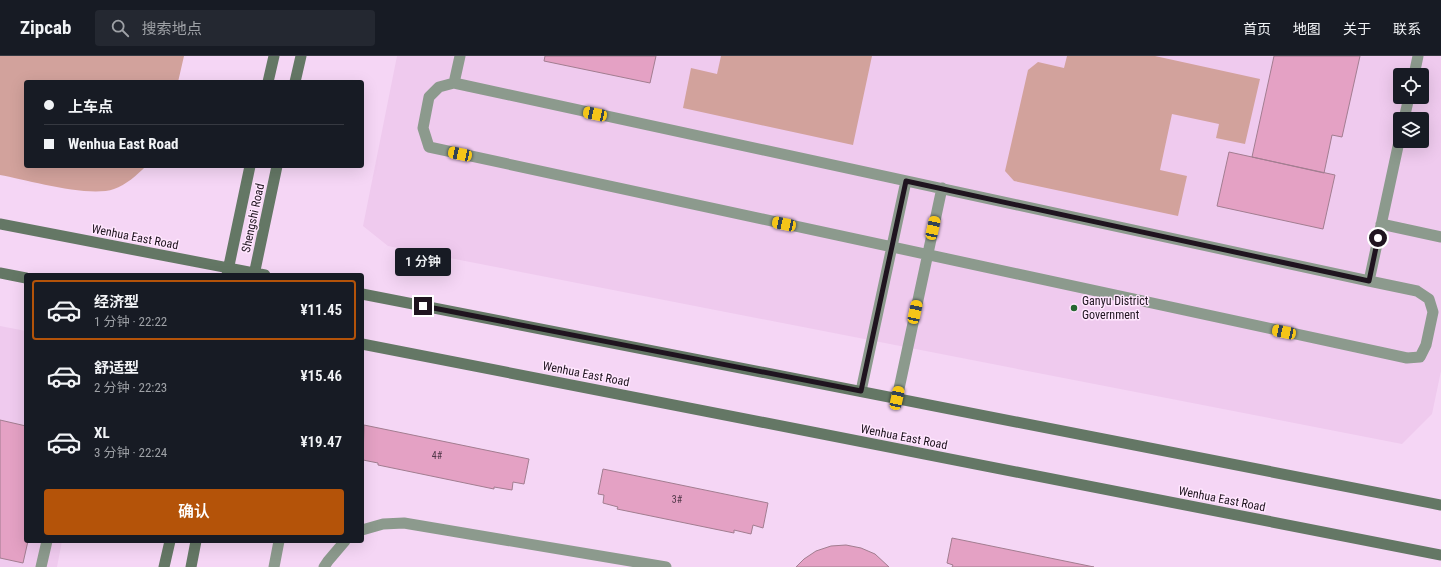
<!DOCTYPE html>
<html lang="zh">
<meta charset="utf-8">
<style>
body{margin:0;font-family:"Roboto Condensed","Noto Sans SC",sans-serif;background:#242831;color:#f1f3f6;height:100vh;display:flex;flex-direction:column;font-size:15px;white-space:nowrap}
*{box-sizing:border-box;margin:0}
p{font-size:13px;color:#9ea1a6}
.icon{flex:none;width:22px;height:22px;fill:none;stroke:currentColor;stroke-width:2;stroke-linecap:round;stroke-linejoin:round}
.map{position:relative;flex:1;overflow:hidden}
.side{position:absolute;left:24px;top:217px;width:340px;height:270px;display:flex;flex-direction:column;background:#171b24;border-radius:4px;box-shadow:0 4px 16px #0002}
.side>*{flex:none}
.top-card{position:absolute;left:24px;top:24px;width:340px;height:88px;border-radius:4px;box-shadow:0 4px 16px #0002;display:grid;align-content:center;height:88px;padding:0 20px;background:#171b24}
.buttons{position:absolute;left:1393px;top:12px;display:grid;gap:8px}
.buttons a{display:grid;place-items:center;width:36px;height:36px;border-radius:4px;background:#171b24;box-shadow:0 4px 16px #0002;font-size:20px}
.end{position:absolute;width:18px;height:18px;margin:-9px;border:5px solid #1f141f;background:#fff;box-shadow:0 0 0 2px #fff}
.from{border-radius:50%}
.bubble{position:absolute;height:28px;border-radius:4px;background:#171b24;box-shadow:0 4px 16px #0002;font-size:13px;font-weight:600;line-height:28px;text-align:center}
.car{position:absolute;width:12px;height:24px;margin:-12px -6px;border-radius:5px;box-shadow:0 0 3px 1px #0007;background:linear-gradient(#f5c518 24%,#345 0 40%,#f5c518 0 76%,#345 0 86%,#f5c518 0)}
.top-card b{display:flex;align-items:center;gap:14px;height:38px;font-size:15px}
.top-card b+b{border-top:1px solid #363941}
.top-card i{width:10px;height:10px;background:#f1f3f6}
ul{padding:7px 0 0;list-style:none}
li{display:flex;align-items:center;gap:12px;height:60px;margin:0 8px 6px;padding:0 12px;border:2px solid transparent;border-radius:4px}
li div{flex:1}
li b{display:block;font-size:15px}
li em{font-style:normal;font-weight:600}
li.selected{border-color:#b45309}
li>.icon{width:36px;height:36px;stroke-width:1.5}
.cta{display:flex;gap:8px;margin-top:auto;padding:8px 20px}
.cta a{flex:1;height:46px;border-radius:4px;background:#b45309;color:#fff;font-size:16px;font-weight:600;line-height:46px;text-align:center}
header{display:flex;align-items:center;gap:24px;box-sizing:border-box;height:56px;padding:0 20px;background:#171b24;border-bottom:1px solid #363941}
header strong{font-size:19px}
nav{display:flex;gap:22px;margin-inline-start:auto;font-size:14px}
.search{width:280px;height:36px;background:#242831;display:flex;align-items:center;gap:10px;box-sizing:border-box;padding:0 14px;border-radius:4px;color:#9ea1a6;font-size:15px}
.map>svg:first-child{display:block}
.built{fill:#efcaee;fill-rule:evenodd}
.green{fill:#d2a29c}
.building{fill:#e4a1c4;stroke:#a27d90}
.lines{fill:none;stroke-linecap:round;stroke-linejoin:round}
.service{stroke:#8c9a8d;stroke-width:11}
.secondary{stroke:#647765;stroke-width:11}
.route{stroke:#1f141f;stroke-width:5}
.poi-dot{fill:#256630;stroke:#ffe6fe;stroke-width:1.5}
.labels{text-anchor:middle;stroke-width:3;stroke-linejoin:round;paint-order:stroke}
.number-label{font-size:10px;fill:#503748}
.street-label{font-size:12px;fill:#1f141f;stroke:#ffe6fe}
.poi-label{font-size:12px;fill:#1f141f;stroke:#ffe6fe;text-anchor:start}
</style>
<header>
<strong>Zipcab</strong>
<div class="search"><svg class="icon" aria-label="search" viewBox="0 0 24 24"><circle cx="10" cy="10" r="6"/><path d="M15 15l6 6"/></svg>搜索地点</div>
<nav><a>首页</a><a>地图</a><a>关于</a><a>联系</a></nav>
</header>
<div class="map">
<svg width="1441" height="511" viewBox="0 0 1441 511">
<rect width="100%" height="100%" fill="#f5d6f5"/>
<path class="built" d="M397,0H1441V315L1432,358L1402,388L388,190L363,170ZM1400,19H1422V41H1400ZM1400,63H1422V85H1400Z
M0,270L26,275V485H62L57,511H0Z"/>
<path class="green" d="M0,0H184L178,26H26V110H146C137,119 126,129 114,133C89,142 27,124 0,119Z
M721,0H872L853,89L683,52L691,12L717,18Z
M1067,0H1155L1260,23L1245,88L1216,82L1219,68L1172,58L1160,114L1187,120L1178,160L1014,125L1005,115L1028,14L1038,6L1064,12Z"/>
<path class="building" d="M545,0H656L650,27L544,5Z
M1274,0H1360L1342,81L1332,79L1324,117L1252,101Z
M1229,96L1335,119L1323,173L1217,150Z
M0,364L26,370V485H28L23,507L0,502Z
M364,369L529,403L524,428L513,426L512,434L494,431V433L378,409V407L363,404Z
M603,413L768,447L763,472L753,469L751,478L734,474V477L617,453L618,451L603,447L604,439L598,438Z
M952,482L1094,511H952L953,509L947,507Z
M846,489L861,492L875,498L889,511H796L804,503L816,495L831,490Z"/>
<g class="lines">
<path class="service" d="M460,0L454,27L1369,225L1400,81
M1414,19L1418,0
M454,27L439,31L429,41L423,72L429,91L1407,302L1420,301L1426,289L1433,256L1429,243L1417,235L1369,225
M1404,63L1409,41
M1381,168L1441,181
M861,335L906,125
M897,342L942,132
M362,474L383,468L404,467L666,511
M41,511L47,485
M274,511L279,485
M324,511L328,505L345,485"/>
<path class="secondary" d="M268,26L274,0
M295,26L301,0
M0,168L265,219
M0,217L26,222
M227,219L250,110
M254,219L277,110
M362,238L1441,449
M362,288L1441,499
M164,511L170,485
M191,511L196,485"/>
</g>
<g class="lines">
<path class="route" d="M423,250L861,335L906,125L1369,225L1378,182"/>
</g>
<circle class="poi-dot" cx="1074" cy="252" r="4"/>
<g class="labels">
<g class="number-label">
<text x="437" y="403">4#</text>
<text x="677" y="447">3#</text>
</g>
<g class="street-label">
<text transform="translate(253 162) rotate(-78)" y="4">Shengshi Road</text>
<text transform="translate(135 181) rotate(11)" y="4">Wenhua East Road</text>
<text transform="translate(586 318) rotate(11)" y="4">Wenhua East Road</text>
<text transform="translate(904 381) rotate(11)" y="4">Wenhua East Road</text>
<text transform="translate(1222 443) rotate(11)" y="4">Wenhua East Road</text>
</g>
<g class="poi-label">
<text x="1082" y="249">Ganyu District<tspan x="1082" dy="14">Government</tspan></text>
</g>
</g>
</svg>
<div class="buttons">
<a><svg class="icon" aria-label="locate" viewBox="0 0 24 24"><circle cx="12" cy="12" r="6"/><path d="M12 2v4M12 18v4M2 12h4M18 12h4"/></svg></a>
<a><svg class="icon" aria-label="layers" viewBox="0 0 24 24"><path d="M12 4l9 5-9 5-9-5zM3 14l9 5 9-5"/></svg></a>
</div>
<i class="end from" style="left:1378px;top:182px"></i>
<i class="end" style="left:423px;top:250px"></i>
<div class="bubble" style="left:395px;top:192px;width:56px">1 分钟</div>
<i class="car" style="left:595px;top:58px;rotate:282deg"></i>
<i class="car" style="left:460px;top:98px;rotate:282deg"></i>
<i class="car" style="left:784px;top:168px;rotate:282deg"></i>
<i class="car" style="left:933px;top:172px;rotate:12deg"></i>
<i class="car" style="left:915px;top:256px;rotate:12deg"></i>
<i class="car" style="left:1284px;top:276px;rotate:282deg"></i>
<i class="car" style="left:897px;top:342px;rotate:12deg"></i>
<div class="top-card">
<b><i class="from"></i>上车点</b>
<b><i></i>Wenhua East Road</b>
</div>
<section class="side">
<ul>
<li class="selected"><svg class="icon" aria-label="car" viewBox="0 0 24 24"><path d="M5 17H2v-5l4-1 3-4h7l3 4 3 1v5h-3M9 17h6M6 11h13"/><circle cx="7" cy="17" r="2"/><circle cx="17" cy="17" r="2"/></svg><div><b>经济型</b><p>1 分钟 · 22:22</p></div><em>¥11.45</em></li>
<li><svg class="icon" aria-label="car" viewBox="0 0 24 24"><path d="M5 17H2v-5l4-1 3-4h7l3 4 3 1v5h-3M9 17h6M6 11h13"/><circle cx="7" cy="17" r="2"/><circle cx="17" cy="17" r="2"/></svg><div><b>舒适型</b><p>2 分钟 · 22:23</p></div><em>¥15.46</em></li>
<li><svg class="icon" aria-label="car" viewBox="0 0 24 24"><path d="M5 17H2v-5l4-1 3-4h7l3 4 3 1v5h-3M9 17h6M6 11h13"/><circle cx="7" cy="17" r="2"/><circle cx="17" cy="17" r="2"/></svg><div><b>XL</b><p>3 分钟 · 22:24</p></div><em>¥19.47</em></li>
</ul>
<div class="cta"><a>确认</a></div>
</section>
</div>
